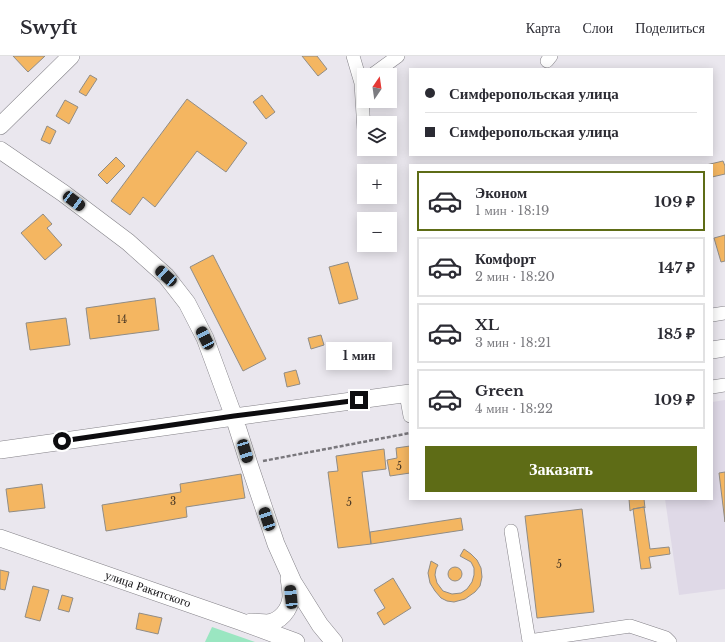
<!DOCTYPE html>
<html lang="ru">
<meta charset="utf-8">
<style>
body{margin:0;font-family:"Libre Baskerville",serif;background:#f2f2f3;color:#2b2b33;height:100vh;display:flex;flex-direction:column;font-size:15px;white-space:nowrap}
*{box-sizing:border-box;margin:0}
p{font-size:13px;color:#7c7c81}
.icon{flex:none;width:22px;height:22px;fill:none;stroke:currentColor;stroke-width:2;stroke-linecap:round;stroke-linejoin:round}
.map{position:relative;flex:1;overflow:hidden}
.side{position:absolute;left:409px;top:108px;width:304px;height:336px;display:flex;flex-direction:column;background:#fff;border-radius:0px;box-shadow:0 2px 10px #0003}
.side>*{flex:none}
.hud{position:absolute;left:409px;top:12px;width:304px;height:88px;border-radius:0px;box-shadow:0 2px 10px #0003;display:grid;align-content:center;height:88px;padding:0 16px;background:#fff}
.needle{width:26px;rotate:13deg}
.fabs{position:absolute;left:357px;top:12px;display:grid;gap:8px}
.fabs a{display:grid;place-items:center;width:40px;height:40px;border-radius:0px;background:#fff;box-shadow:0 2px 10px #0003;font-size:20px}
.end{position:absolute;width:18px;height:18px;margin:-9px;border:5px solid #0d0c0f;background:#fff;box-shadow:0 0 0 2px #fff}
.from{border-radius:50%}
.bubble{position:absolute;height:28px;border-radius:0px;background:#fff;box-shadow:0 2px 10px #0003;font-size:13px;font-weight:700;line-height:28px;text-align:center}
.car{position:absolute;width:12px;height:24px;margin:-12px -6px;border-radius:5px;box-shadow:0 0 3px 1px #0007;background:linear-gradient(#222 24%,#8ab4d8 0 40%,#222 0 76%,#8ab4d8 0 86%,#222 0)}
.hud b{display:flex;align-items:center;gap:14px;height:38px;font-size:15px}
.hud b+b{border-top:1px solid #e1e1e2}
.hud i{width:10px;height:10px;background:#2b2b33}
ul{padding:7px 0 0;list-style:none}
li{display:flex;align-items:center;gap:12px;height:60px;margin:0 8px 6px;padding:0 8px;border:2px solid #e1e1e2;border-radius:0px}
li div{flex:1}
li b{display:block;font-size:15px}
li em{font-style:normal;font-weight:700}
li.selected{border-color:#5e6c16}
li>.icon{width:36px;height:36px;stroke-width:1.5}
.cta{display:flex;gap:8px;margin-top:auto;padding:8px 16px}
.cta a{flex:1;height:46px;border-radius:0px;background:#5e6c16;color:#fff;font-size:16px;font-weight:700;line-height:46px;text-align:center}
header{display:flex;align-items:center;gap:24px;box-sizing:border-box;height:56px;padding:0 20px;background:#fff;border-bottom:1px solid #e1e1e2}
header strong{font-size:19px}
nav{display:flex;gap:22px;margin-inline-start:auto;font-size:14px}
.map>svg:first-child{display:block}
.built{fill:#dfd9e7}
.green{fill:#9ae6c1}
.building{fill:#f4b661;stroke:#908c86}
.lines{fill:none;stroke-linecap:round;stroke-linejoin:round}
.minor-casing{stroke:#848288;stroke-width:14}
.major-casing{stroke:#848288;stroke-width:18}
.path{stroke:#79777c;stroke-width:2.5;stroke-dasharray:4 2;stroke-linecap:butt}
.minor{stroke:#fff;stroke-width:13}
.major{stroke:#fff;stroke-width:17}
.route{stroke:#0d0c0f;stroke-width:5}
.labels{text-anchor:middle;stroke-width:3;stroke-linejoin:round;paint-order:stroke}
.number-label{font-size:10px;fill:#473624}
.street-label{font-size:12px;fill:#0d0c0f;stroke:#fff}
</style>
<header>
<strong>Swyft</strong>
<nav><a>Карта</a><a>Слои</a><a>Поделиться</a></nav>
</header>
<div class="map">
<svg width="725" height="586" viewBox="0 0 725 586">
<rect width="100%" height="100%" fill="#eae7ee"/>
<path class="built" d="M725,344V533L679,539L665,443H712V346Z"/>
<path class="green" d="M212,571L255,586H205Z"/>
<path class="building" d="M13,0H45L28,16Z
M302,0H317L327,13L318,20Z
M90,19L97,23L86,40L79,36Z
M262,39L275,56L266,63L253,46Z
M187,43L247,87L226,116L197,95L155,151L143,141L130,159L111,145Z
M65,44L78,51L69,68L56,60Z
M47,70L56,75L50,88L41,84Z
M116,101L125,110L107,128L98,119Z
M723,105L725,110V118L712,121V109H706Z
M43,158L52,168L47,172L62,189L45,204L21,177Z
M725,179V205L721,206L714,182Z
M213,199L266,303L243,315L190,211Z
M348,206L358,243L339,248L329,211Z
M155,242L159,274L90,283L86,252Z
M66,262L70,289L30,294L26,267Z
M321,279L324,289L311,293L308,282Z
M296,314L300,328L287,331L284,317Z
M410,390V417L390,420L387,404L397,402L396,392Z
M384,393L386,413L362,416L371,488L338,492L328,416L338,415L336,400Z
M725,416V466L719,417Z
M241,418L245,442L186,451L187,461L106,475L102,449L181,436L180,428Z
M42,428L45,452L9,456L6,433Z
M629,443H644L645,452L644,451L633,453L630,455Z
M644,451L650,493L669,491L670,498L649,501L651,512L641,513L633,453Z
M582,453L594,556L537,562L525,460Z
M461,462L463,474L371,488L370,476Z
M464,493L471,498L477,504L481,512L482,521L480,530L475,536L465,543L454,546L447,545L441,542L435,535L430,527L428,517L431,505L438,509L436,513L435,519L437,527L443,535L452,538L461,537L467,533L472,526L474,519V512L471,506L460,500Z
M448 518a7 7 0 1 1 14 0a7 7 0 1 1-14 0Z
M0,514L9,516L5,534L0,533Z
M393,522L411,552L384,569L377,557L385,552L374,534Z
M33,530L49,534L40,565L25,561Z
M62,539L73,542L69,556L58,553Z
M139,557L162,562L158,578L136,573Z"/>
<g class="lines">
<g class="minor-casing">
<path id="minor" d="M353,0L361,27L364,74
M547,5L551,0
M372,19L398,0
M712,259L725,257
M712,331L725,329
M406,338L410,360
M511,475L529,585L630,570L666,582L670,586"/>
</g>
<g class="major-casing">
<path id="major" d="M0,70L71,0
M0,94L63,137L128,186L166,220L187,247L205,282L234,361L249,408L276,488L293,526L320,569L334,586
M712,294L725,292
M0,394L234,361L410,337
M0,482L239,565L296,586
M251,566C256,566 262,567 267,567C280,566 290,554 291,541C291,535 290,528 289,522"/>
</g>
<path class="path" d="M263,405L410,377"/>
<use href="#minor" class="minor"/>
<use href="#major" class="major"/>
</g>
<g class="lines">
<path class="route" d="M62,385L234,360L359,344"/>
</g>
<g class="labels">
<g class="number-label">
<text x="122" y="267">14</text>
<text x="399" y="414">5</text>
<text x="173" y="449">3</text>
<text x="349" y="450">5</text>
<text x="559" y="512">5</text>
</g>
<g class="street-label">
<text transform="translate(148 533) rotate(19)" y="4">улица Ракитского</text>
</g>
</g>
</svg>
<div class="fabs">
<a><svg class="needle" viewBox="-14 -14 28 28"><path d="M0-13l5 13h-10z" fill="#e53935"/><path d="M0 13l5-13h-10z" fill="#7c7c81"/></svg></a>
<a><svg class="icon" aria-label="layers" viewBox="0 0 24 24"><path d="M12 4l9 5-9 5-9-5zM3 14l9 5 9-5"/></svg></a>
<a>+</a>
<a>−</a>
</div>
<i class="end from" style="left:62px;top:385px"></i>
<i class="end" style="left:359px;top:344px"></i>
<div class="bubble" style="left:326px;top:286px;width:66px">1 мин</div>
<i class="car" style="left:74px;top:145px;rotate:127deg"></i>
<i class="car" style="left:166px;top:220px;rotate:312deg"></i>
<i class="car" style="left:205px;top:282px;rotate:333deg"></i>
<i class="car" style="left:245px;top:395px;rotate:163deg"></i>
<i class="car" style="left:267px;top:463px;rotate:341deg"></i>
<i class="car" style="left:291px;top:541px;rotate:354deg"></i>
<div class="hud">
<b><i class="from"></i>Симферопольская улица</b>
<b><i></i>Симферопольская улица</b>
</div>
<section class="side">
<ul>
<li class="selected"><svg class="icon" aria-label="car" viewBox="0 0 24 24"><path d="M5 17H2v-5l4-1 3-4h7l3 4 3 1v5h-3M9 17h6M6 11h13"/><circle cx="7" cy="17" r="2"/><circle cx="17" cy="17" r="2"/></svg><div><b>Эконом</b><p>1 мин · 18:19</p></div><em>109 ₽</em></li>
<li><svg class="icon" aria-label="car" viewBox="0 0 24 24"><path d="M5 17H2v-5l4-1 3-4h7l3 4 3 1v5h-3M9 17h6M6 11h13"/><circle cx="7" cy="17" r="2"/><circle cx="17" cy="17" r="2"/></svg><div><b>Комфорт</b><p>2 мин · 18:20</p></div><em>147 ₽</em></li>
<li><svg class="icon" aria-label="car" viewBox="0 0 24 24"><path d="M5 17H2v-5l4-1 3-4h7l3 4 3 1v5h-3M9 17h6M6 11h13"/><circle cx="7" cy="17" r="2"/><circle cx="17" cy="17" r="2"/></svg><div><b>XL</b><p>3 мин · 18:21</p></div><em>185 ₽</em></li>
<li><svg class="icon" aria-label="car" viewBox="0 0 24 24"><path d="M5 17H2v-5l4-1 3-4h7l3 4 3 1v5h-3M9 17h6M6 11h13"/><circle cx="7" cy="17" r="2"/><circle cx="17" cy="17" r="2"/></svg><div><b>Green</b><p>4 мин · 18:22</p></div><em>109 ₽</em></li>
</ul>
<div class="cta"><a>Заказать</a></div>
</section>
</div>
